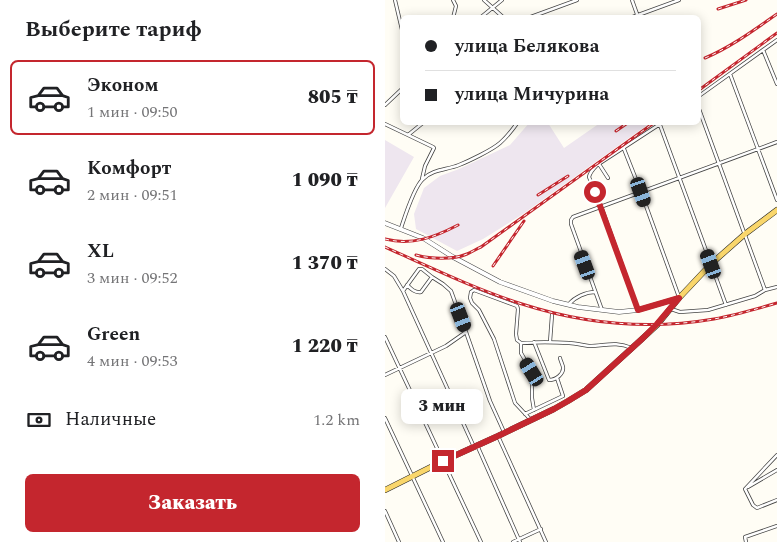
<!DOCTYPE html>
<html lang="ru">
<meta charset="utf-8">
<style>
body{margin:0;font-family:Spectral,serif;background:#f2f2f2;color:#202124;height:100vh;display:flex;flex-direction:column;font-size:19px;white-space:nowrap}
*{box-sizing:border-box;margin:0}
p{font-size:16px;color:#757577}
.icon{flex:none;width:28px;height:28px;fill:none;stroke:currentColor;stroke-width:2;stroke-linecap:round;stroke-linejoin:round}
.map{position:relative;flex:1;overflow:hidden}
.sheet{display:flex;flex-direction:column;background:#fff;width:385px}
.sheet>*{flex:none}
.hud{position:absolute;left:15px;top:15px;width:301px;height:110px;border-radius:8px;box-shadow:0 2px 12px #0003;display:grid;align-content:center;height:110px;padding:0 25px;background:#fff}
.end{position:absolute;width:22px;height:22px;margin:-11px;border:6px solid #c4262e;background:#fff;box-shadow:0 0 0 2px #fff}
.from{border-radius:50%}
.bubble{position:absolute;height:35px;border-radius:8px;background:#fff;box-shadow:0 2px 12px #0003;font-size:16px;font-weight:800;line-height:35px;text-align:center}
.car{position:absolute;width:15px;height:30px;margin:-15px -8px;border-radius:6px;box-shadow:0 0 4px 1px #0007;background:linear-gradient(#222 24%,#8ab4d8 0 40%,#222 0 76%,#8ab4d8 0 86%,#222 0)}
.hud b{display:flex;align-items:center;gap:18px;height:48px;font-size:19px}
.hud b+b{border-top:1px solid #e0e0e0}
.hud i{width:12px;height:12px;background:#202124}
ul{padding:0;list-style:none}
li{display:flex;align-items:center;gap:15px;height:75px;margin:0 10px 8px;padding:0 15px;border:2px solid transparent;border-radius:8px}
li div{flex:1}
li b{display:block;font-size:19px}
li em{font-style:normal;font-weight:800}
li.selected{border-color:#c4262e}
li>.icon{width:45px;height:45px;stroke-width:1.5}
h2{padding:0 25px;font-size:22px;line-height:60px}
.pay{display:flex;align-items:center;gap:12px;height:55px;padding:0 25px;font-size:19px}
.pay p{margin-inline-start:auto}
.button{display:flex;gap:10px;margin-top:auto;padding:10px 25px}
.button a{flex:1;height:58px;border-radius:8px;background:#c4262e;color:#fff;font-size:20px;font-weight:800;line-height:58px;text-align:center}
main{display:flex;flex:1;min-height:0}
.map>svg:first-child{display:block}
.industrial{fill:#eee6ef}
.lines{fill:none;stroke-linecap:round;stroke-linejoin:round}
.minor-casing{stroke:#444;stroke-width:4}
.tertiary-casing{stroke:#444;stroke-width:5}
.primary-casing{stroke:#222;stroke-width:6}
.minor{stroke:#fff;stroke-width:2.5}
.tertiary{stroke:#fff;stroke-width:4}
.primary{stroke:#f9d66b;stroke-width:5}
.rail-casing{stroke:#c4262e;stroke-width:3}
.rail{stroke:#fff;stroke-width:1;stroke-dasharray:4;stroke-linecap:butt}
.route{stroke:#c4262e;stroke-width:6}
</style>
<main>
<section class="sheet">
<h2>Выберите тариф</h2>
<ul>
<li class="selected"><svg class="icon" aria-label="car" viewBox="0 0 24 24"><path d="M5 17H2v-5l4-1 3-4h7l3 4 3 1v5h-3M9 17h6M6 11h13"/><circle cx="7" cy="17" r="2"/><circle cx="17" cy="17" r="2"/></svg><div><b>Эконом</b><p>1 мин · 09:50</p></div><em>805 ₸</em></li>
<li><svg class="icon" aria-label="car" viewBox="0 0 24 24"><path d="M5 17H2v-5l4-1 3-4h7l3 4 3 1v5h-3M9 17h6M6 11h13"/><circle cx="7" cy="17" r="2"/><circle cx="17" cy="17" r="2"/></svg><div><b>Комфорт</b><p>2 мин · 09:51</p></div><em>1 090 ₸</em></li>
<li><svg class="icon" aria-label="car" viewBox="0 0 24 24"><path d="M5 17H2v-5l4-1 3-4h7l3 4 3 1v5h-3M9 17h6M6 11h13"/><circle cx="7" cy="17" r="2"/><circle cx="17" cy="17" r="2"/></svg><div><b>XL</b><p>3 мин · 09:52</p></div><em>1 370 ₸</em></li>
<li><svg class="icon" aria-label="car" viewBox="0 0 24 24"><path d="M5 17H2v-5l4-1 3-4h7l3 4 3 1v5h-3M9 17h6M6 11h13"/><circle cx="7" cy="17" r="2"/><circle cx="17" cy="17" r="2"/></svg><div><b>Green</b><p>4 мин · 09:53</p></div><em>1 220 ₸</em></li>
</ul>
<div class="pay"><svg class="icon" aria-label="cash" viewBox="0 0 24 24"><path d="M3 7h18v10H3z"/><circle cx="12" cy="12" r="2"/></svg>Наличные<p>1.2 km</p></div>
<div class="button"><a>Заказать</a></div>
</section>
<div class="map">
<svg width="392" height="542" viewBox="0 0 392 542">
<rect width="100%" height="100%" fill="#fffdf5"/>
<path class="industrial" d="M145,122L163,123L179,148L215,123H265L138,214L98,239L72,251L31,229L29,214L39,188L55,176L74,169L125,145Z
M0,140L29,157L0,208Z"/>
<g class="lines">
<g class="minor-casing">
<path id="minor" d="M10,0L18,34
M68,0L71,6L68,18
M99,0L119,18
M247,0L252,14
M95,18L117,0
M143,18L192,0
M245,18L294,0
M378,50L392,84
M345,74L392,200
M314,96L392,40
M0,105L18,88
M314,109L380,290
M0,124L23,135L39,122
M275,125L341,305
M23,135L48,147L49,148L40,166L37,179
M239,149L256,192L294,297
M214,164L223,178
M16,228C20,216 29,187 38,179C48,169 62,170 74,165C84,161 107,150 115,143C122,137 128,129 133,122
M0,269L9,276L18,291L89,447
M47,277L58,284L66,291L81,332L105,401L119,432
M18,291L34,269H37L47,277L36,292C30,293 26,289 22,285
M184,304C190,297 201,292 210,292
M286,309L295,312L323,310L370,296L380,290L392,287
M217,310L186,224V220L188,217L392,142
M253,310L216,206L204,177C205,172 208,169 212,165L278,122
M0,337L96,542
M149,342L164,380C171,380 179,374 178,367C178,366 175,359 175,358
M165,342L167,315
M136,343L132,340L131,334L133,309L132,306L89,290L86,292L85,298L87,303L94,310L109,339L130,403L145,419
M147,372L136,353V343C152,342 168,342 184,343C190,343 197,345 204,346C221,346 229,341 247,348
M0,375L61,346L81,332
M172,378L178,396
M145,379L147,384V398L149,410
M140,414L178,396
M0,418L58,542
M113,436L161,542
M92,445L135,542
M363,487L392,470
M360,489L392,455
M360,489L368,505L372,508L392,500
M0,511L14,542
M128,542L156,529
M361,542L360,537L392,526"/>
</g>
<g class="tertiary-casing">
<path id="tertiary" d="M0,223L38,238L68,257L115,282L168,301L193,307L234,312L253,310L294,298"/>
</g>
<g class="primary-casing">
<path id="primary" d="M0,490L58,461L113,436L169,409L183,401L201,390L258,338L272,325L294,298L326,264L360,234L392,210"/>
</g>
<use href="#minor" class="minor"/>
<use href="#tertiary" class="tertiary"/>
<use href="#primary" class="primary"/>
<g class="rail-casing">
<path id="rail" d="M333,9L361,0
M320,58C346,47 369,30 392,14
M314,90L392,33
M231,131L244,122
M153,195L183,176
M0,239C27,246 50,237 73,225
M0,247C45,267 90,289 137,304C199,324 265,330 329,319C351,315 371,309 392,303
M31,255C45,259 68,260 82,254C87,252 91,249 96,247L270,122
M108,266L139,221"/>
</g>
<use href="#rail" class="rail"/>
</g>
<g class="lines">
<path class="route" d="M58,461L113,436L169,409L183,401L201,390L258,338L272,324L294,298L253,310L210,192"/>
</g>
</svg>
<i class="end from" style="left:210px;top:192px"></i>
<i class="end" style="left:58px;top:461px"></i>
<div class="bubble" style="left:16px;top:389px;width:82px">3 мин</div>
<i class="car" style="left:256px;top:192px;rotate:161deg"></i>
<i class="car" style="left:326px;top:264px;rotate:340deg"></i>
<i class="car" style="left:200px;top:265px;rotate:340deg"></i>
<i class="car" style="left:76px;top:317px;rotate:159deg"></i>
<i class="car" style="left:147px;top:372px;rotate:328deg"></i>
<div class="hud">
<b><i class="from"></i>улица Белякова</b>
<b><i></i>улица Мичурина</b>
</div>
</div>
</main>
